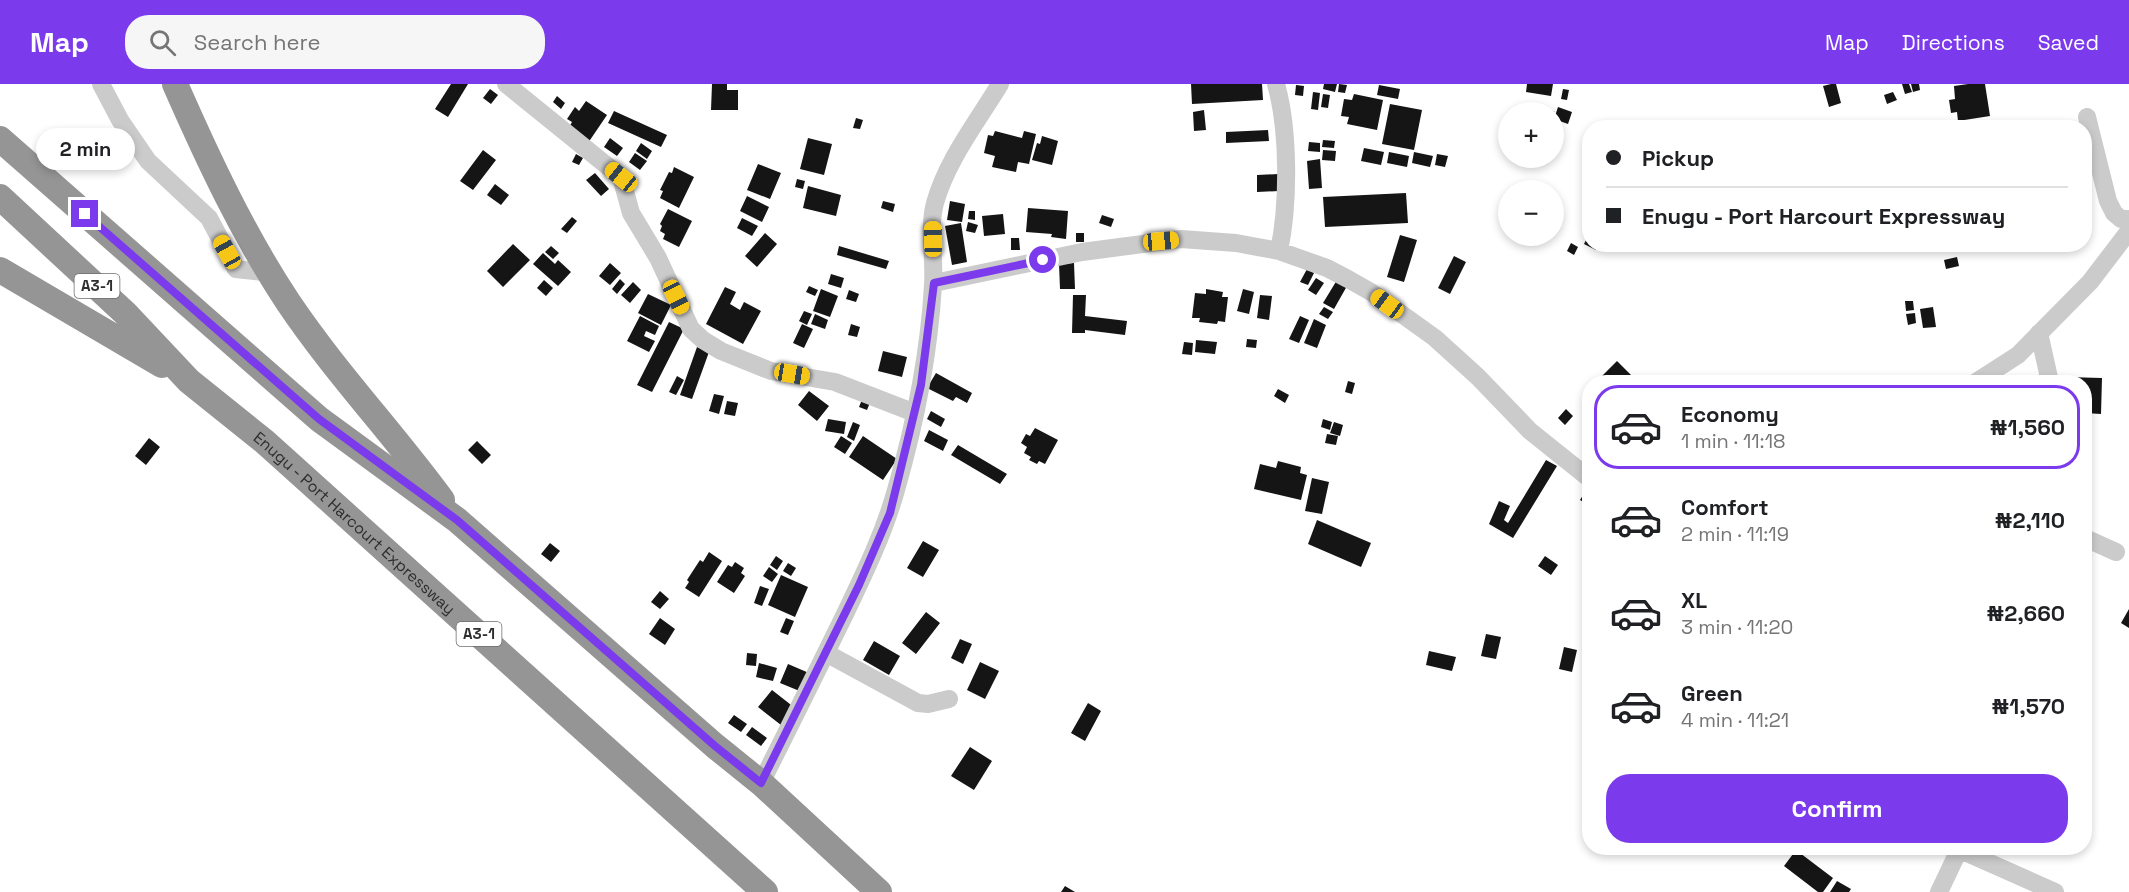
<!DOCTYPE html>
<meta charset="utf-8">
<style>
body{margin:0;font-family:"Space Grotesk",sans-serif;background:#f6f6f6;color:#202124;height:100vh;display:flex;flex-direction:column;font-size:22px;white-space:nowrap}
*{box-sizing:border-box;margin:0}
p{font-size:20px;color:#757577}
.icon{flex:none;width:33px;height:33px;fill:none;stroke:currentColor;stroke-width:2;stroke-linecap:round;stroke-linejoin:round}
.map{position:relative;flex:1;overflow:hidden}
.drawer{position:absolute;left:1582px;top:291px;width:510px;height:480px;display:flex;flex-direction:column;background:#fff;border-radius:24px;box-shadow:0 3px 9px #0003}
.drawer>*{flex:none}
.guide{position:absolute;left:1582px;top:36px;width:510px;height:132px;border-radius:24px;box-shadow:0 3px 9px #0003;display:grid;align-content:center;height:132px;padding:0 24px;background:#fff}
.fabs{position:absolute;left:1498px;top:18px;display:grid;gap:12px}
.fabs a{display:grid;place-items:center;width:66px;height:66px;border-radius:50%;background:#fff;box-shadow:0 3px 9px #0003;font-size:30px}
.end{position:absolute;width:27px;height:27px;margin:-14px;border:8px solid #7c3aed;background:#fff;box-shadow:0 0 0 3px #fff}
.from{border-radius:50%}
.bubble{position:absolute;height:42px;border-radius:21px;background:#fff;box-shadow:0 3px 9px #0003;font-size:20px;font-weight:700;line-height:42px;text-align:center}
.car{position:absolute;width:18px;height:36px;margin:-18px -9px;border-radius:8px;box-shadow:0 0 4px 2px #0007;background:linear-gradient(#f5c518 24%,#345 0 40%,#f5c518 0 76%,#345 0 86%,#f5c518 0)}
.guide b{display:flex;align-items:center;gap:21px;height:57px;font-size:22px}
.guide b+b{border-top:2px solid #e0e0e0}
.guide i{width:15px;height:15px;background:#202124}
ul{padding:10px 0 0;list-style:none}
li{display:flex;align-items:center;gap:18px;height:84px;margin:0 12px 9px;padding:0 12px;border:3px solid transparent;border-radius:24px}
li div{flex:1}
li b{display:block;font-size:22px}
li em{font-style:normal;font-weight:700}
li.current{border-color:#7c3aed}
li>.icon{width:54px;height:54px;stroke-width:1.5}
.cta{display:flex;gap:12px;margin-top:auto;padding:12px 24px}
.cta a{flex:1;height:69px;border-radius:24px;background:#7c3aed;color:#fff;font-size:24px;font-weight:700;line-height:69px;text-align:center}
header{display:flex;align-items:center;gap:36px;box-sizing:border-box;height:84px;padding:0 30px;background:#7c3aed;color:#fff}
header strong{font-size:28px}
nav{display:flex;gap:33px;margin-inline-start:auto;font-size:21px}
.search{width:420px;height:54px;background:#f6f6f6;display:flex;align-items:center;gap:15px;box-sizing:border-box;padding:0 21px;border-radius:24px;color:#757577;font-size:22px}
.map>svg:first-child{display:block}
.building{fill:#151515}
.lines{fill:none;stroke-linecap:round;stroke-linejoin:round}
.minor{stroke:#cbcbcb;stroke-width:18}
.highway{stroke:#959595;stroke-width:26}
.route{stroke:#7c3aed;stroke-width:8}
.labels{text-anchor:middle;stroke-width:6;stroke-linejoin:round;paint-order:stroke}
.shield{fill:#fff;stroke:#6d6d6d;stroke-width:1.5}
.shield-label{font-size:15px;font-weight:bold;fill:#2e2e2e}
.street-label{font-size:16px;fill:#2e2e2e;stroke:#fff}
</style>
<header>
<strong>Map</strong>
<div class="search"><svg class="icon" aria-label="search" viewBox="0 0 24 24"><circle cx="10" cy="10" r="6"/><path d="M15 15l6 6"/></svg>Search here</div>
<nav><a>Map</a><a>Directions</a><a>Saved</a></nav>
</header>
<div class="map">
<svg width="2129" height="808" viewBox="0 0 2129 808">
<rect width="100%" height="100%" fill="#fff"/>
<path class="building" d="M451,0H468L448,33L435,25Z
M712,0H727V6H738V26H711Z
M1191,0H1262L1263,16L1192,20Z
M1324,0H1337L1335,8L1323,5Z
M1339,0L1347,1L1345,9L1338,8Z
M1527,0H1553L1551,12L1526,8Z
M1831,0H1836L1841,19L1829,23L1823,2Z
M1902,0H1909L1912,8L1905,10Z
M1911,0H1919L1920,6L1913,8Z
M1968,0H1985L1990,32L1958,37L1957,28L1951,29L1949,16L1955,15L1954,2Z
M1296,1L1304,2L1303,12L1295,11Z
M1379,1L1400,5L1398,15L1377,11Z
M490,5L498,11L491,20L483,14Z
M1563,5L1569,6L1567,16L1561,15Z
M1313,8L1320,9L1318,26L1311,25Z
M1893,8L1897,16L1887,20L1884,11Z
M1323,10L1330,11L1328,24L1321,23Z
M1354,10L1383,16L1377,46L1347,40L1349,33L1341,32L1344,15L1352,16Z
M557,12L565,19L561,25L553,18Z
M586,17L607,31L588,59L568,45L572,38L567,35L575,23L579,27Z
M1390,20L1422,26L1414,66L1382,60Z
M1540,22L1555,28H1538Z
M1558,23L1572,28L1568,40L1554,35Z
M1204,26L1206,46L1194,47L1193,28Z
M614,27L667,51L661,63L608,39Z
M856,34L863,36L860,45L853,44Z
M1268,46L1269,57L1226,59V48Z
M995,47L1022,54L1024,47L1036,50L1029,80L1018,78L1016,88L992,83L995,72L984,69L988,51L993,52Z
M1042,52L1058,57L1052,81L1032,76L1037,59L1040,60Z
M610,54L623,64L617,72L604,63Z
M808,54L832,60L824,91L800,85Z
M1323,56L1335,57L1334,64L1322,63Z
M1309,58L1320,59V68L1308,67Z
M641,59L652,67L647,75L636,67Z
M1364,64L1384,68L1381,81L1361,77Z
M483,66L496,76L473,106L460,97Z
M1323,66L1336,67L1335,77L1322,76Z
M1389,68L1409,72L1407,83L1387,79Z
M1414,68L1433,72L1430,83L1412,79Z
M635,69L647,77L640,86L629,78Z
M576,70L583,74L579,81L572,78Z
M1437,70L1448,72L1445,83L1435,81Z
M1320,75L1322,104L1309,105L1307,77Z
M758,80L781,89L770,115L747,106Z
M674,83L694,93L679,124L660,114L663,107L660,106L669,88L672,89Z
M595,89L609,105L601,112L586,96Z
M1278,90L1279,107L1257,108V91Z
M797,95L805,97L803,105L795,103Z
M495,100L509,111L501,121L487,111Z
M808,102L841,111L836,132L803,124Z
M1406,109L1408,139L1325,143L1323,113Z
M747,112L769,123L762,138L740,127Z
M883,117L895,120L893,128L881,124Z
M950,117L965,120L962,138L947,136Z
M1028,124L1068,127L1066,155L1051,153L1052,150L1026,148Z
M668,125L692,137L679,163L663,155L665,150L660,147L662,142L660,140Z
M969,127H975V136L968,135Z
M1003,130L1005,150L984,152L982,132Z
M1102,131L1114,135L1111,143L1099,139Z
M572,133L577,137L567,149L561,145Z
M742,134L758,142L752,152L737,144Z
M968,138L978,141L975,149L966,147Z
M961,139L967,178L952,181L945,142Z
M1590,148V160H1599L1596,166L1584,160Z
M765,149L777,160L757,183L745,172Z
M1076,149H1084V158H1076Z
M1400,151L1417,156L1404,198L1387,193Z
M1011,154H1019L1020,166H1011Z
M1571,159L1578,163L1574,171L1567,167Z
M513,160L530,176L503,203L487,187Z
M551,162L559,169L553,175L545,168Z
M839,162L889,177L886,185L837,171Z
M543,169L555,180L558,176L571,188L558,202L533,180Z
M1454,172L1466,178L1450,210L1438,204Z
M1957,173L1959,182L1946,185L1944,176Z
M610,179L621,189L610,201L599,192Z
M1074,179L1075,205H1060L1059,180Z
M1307,185L1314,189L1308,201L1300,198Z
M831,190L844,194L841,204L828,200Z
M1316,194L1324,199L1316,211L1308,206Z
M620,195L625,200L617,210L612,205Z
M544,196L553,204L546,212L537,204Z
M1337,196L1347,202L1334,225L1323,219Z
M633,198L641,206L630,219L621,211Z
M809,202L818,206L815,212L806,208Z
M725,203L736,208L730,220L740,226L744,218L761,227L743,260L706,240Z
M821,205L838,212L830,233L813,227Z
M1206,205L1223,208L1222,213H1228L1225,238L1218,237L1217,240L1199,238L1200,234H1192L1195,209L1206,210Z
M1243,205L1254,208L1249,230L1237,227Z
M849,206L859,210L856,218L846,215Z
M648,210L671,221L661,241L638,229Z
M1073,211H1086L1085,232L1127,237L1125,251L1085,246V249H1072Z
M1260,211L1272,212L1269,236L1257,234Z
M1905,217H1913L1914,226L1906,227Z
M1324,223L1333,228L1328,235L1319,230Z
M1933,223L1936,243L1923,244L1920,225Z
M804,227L812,230L807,241L799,237Z
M1915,229L1916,239L1908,241L1906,230Z
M815,230L828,236L825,245L811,240Z
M640,232L659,242L655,251L646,247L644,252L655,257L649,268L627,257Z
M1300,232L1309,236L1299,259L1289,255Z
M1314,235L1326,241L1317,264L1304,259Z
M669,238L684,245L652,308L637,301Z
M802,240L813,245L804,264L793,259Z
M851,240L860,243L857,253L848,251Z
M1247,255L1257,256L1256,264L1246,263Z
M1196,256L1217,258L1215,270L1195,268Z
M1184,258L1193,259L1192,271L1182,270Z
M697,263L709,268L692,315L680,311Z
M883,267L907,273L902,293L878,287Z
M1617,277L1635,295L1632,298H1596Z
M936,289L972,309L967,319L956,313L953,317L927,304Z
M677,292L684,296L676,311L669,308Z
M2066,293L2102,294L2101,330L2085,329V298H2065Z
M1348,297L1355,299L1352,310L1345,308Z
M1278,305L1289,311L1285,319L1274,312Z
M809,307L829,322L817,337L798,321Z
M714,310L724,312L719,330L709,327Z
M863,313L871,316L867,326L859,323Z
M727,317L738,319L735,332L724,330Z
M1590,317V329L1587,331L1582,326Z
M1566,325L1573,332L1565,341L1558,334Z
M931,327L945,335L941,343L927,335Z
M828,335L846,338L844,350L825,347Z
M1323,335L1332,338L1330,346L1321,343Z
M853,338L860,341L854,357L847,353Z
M1334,338L1343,341L1340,352L1330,349Z
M1035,344L1058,356L1045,380L1039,377L1037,380L1029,376L1031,373L1024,369L1027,363L1021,359L1026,350L1030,352Z
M929,346L948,356L943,367L924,357Z
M1327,350L1338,352L1336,361L1325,359Z
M841,352L852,359L845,370L834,363Z
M863,352L897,375L883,396L849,373Z
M149,354L160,363L146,381L135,372Z
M477,357L491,371L482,380L468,366Z
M958,361L1007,390L1000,400L951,371Z
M1546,376L1557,382L1513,454L1489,440L1499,417L1510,422L1504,436L1508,439Z
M1278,377L1301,383L1300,389L1307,391L1301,416L1254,405L1260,380L1276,384Z
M1312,394L1329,398L1322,430L1305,427Z
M1586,406L1590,409L1588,421L1580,416Z
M1317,436L1371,459L1361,483L1308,460Z
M923,457L939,466L923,493L907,484Z
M550,459L560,467L551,478L541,470Z
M709,468L722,477L699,513L685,504L689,498L687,496L700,476L703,478Z
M776,472L783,477L777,486L770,481Z
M1545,472L1558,481L1551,491L1538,482Z
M735,478L744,484L741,489L745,492L734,509L717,498L728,481L732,483Z
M788,479L796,484L791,492L783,487Z
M769,483L778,490L772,498L763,492Z
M781,491L808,503L795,533L768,521Z
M760,502L769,505L762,522L754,519Z
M660,507L669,515L660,525L651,518Z
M2129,525V544L2121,539Z
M926,528L940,539L916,570L902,559Z
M660,534L675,545L665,561L649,550Z
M786,534L794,537L788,551L780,548Z
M1486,550L1501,553L1496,575L1481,572Z
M960,555L972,560L963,580L951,574Z
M874,557L900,572L889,591L863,576Z
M1564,563L1577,566L1572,588L1559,585Z
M1429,567L1456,573L1452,587L1426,581Z
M747,569L757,570L756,582L746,581Z
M980,578L999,587L985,615L967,606Z
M759,579L777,584L773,597L756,593Z
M788,580L809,589L802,608L780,599Z
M772,606L795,624L781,641L758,623Z
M1088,619L1101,627L1085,657L1071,649Z
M734,631L747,640L741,648L728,639Z
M752,643L767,654L761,662L746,651Z
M970,663L992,677L974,706L951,692Z
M1796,766L1833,794L1823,808H1818L1784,782Z
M1837,797L1851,805L1849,808H1830Z
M1065,802L1075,808H1061Z"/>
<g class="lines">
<path class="minor" d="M101,0L120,36L148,77L209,134L236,185L271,189
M506,0L621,93L631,129L658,174L691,245L703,256L721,267L771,287L835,298L915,329
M1276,0C1289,46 1289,120 1279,167
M2087,33L2108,117L2114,129L2121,135H2129
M934,199L1082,168L1181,155L1236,159L1279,167L1327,184L1348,195L1371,208L1435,254L1478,293L1530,347L1590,395
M2039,249L2050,298
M1976,298L2018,271L2090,198L2129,147
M2085,454L2116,468
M826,569L918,619L928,620L949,615
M761,699C790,642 818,585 846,528C865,488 884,449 896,406C915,340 929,270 933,201C935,174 928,145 935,119C947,76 977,38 1000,0
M1956,764L2055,808
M1939,808L1959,766"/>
<g class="highway">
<path d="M175,0C208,75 243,150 288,218C335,288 393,349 442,416"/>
<path d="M0,55L319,335L457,436L715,662L761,699L879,808"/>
<path id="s1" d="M0,113L125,229L189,297L265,358L765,808"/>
<path d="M0,186L162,281"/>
</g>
</g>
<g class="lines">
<path class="route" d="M85,130L319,335L457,436L715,662L761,699L859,501L890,429L921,301L934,199L1043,176"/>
</g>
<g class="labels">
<g class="shield">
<rect x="74.5" y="190" width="45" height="24" rx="4.5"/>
<rect x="456.5" y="538" width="45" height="24" rx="4.5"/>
</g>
<g class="shield-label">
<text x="97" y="207">A3-1</text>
<text x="479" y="555">A3-1</text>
</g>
<g class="street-label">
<text dy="6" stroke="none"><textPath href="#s1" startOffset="482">Enugu - Port Harcourt Expressway</textPath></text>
</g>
</g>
</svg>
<div class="fabs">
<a>+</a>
<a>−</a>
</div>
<i class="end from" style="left:1043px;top:176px"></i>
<i class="end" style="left:85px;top:130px"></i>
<div class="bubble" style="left:36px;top:44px;width:99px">2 min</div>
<i class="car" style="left:621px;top:93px;rotate:309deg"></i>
<i class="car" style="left:933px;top:155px;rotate:359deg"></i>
<i class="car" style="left:1161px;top:157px;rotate:85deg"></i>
<i class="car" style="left:227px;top:168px;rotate:331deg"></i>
<i class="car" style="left:676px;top:213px;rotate:154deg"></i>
<i class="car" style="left:1387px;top:220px;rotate:306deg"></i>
<i class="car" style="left:792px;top:290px;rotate:100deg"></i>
<div class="guide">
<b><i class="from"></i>Pickup</b>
<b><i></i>Enugu - Port Harcourt Expressway</b>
</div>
<section class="drawer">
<ul>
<li class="current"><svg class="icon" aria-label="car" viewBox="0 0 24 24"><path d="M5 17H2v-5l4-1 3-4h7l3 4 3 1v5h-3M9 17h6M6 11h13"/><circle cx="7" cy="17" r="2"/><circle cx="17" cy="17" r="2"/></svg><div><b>Economy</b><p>1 min · 11:18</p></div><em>₦1,560</em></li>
<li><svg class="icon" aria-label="car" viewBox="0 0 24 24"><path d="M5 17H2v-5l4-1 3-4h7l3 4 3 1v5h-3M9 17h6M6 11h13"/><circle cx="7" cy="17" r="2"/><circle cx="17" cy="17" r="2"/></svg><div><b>Comfort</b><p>2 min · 11:19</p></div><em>₦2,110</em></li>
<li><svg class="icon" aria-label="car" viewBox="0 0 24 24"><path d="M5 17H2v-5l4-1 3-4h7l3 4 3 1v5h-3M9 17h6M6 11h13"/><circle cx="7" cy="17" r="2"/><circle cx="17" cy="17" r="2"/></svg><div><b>XL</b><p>3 min · 11:20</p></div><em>₦2,660</em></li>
<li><svg class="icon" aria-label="car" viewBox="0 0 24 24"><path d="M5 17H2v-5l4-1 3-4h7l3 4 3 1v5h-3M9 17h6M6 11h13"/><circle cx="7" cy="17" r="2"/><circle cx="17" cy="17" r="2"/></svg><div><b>Green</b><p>4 min · 11:21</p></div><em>₦1,570</em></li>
</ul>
<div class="cta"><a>Confirm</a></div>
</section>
</div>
